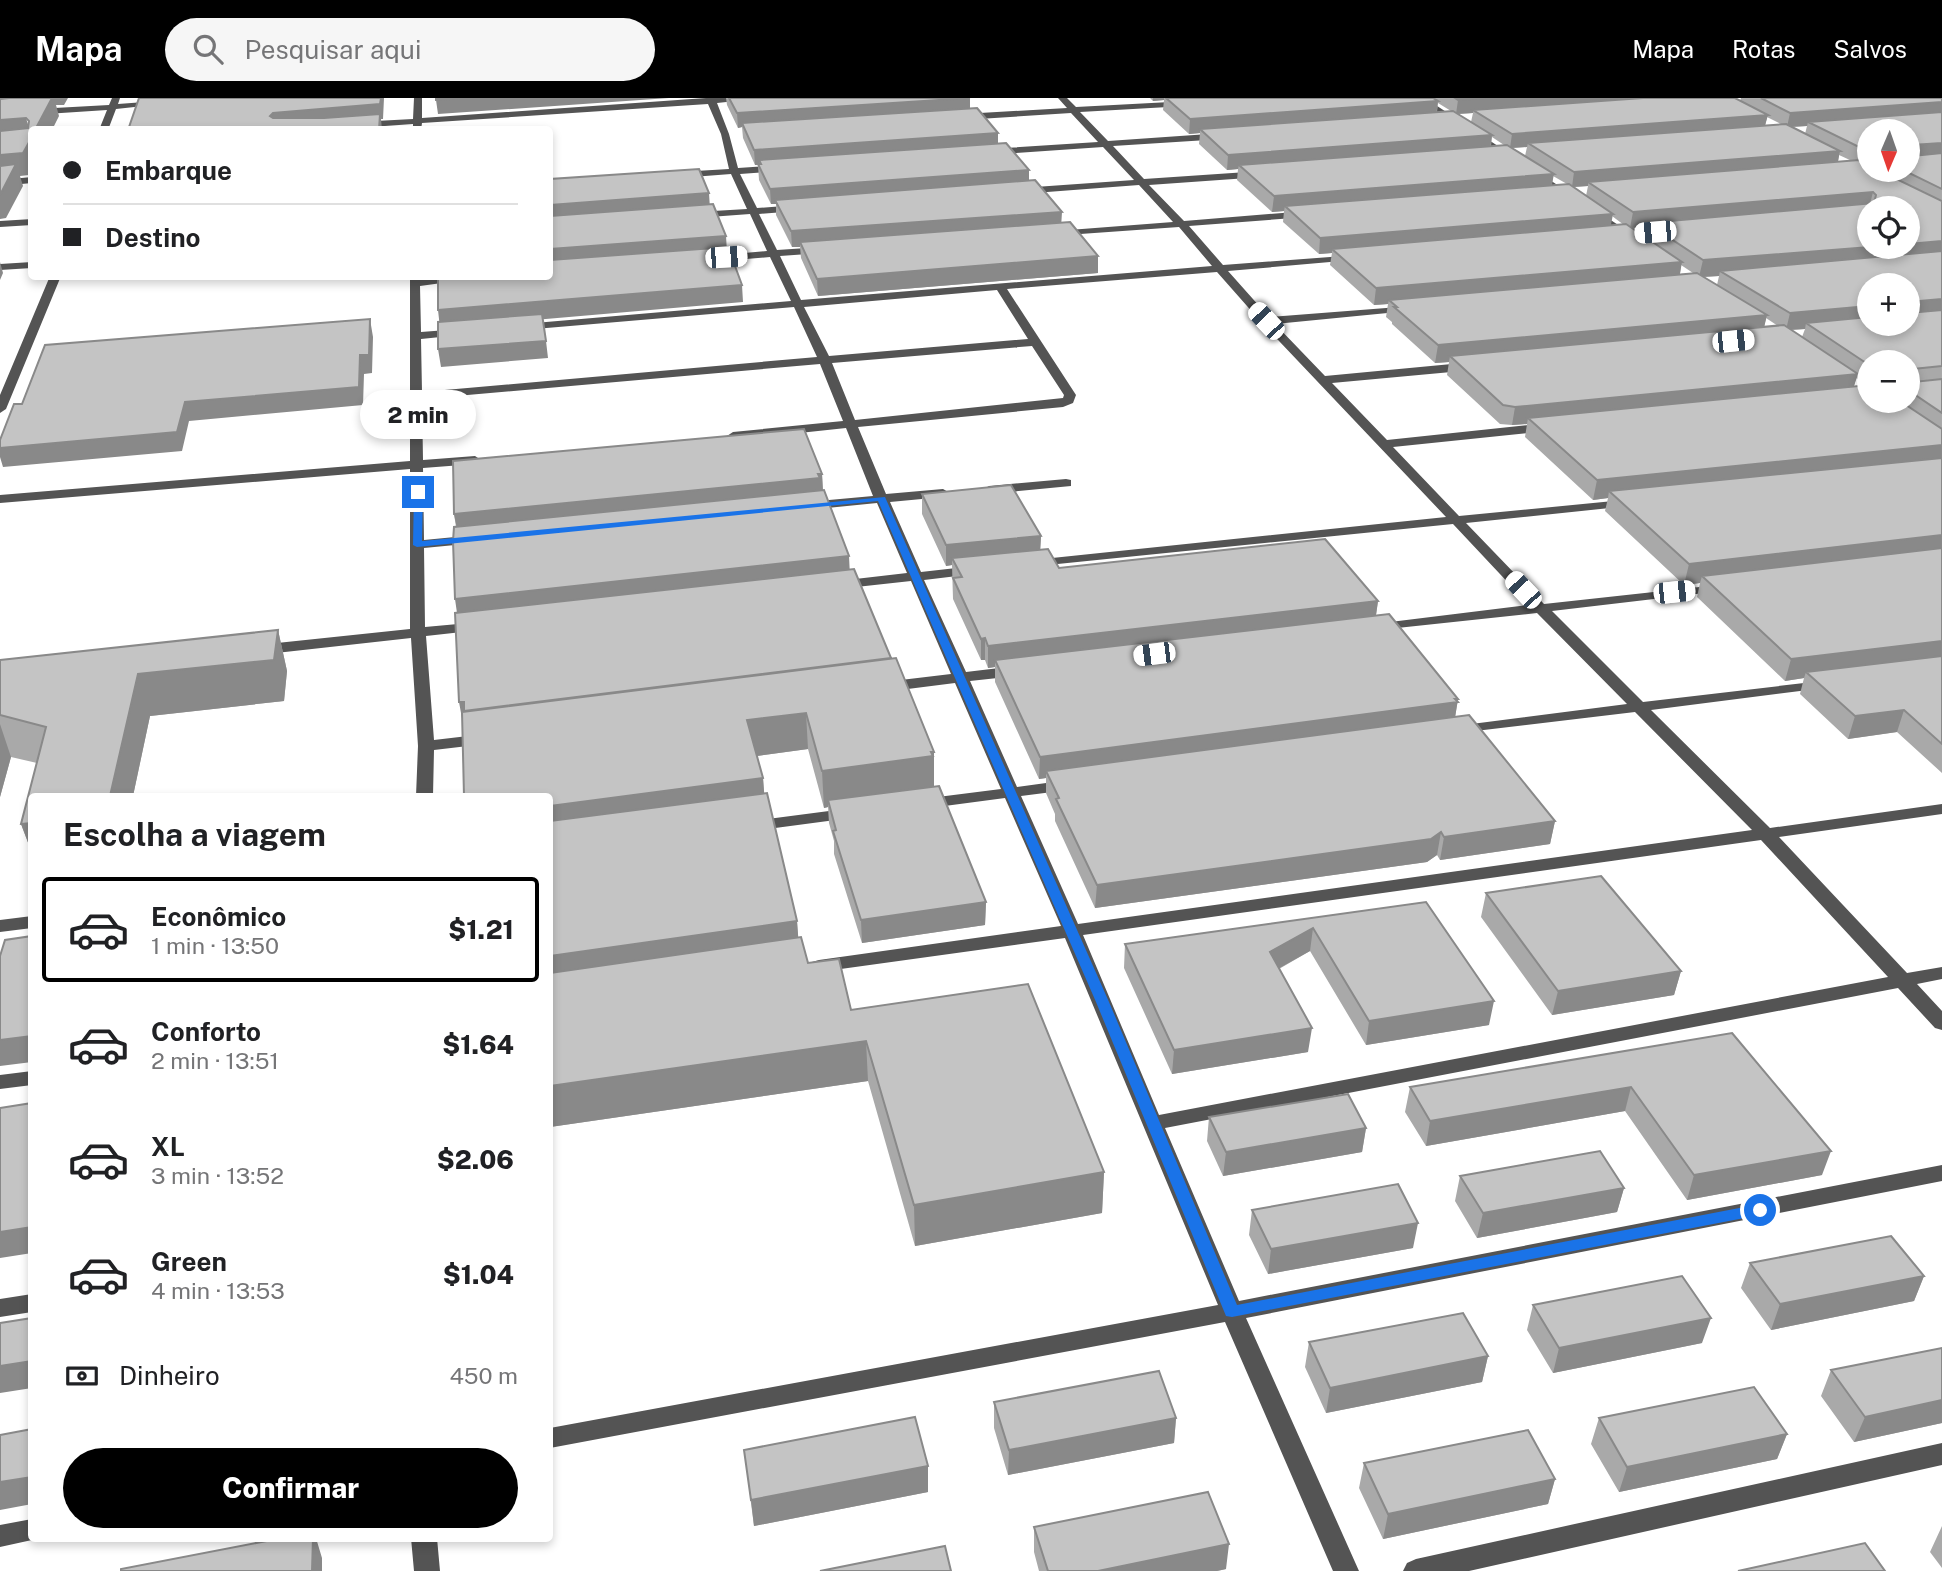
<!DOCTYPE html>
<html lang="pt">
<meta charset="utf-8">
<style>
body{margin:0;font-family:"Public Sans",sans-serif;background:#f6f6f6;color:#202124;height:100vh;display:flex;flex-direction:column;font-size:26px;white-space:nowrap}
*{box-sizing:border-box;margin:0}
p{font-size:23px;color:#757577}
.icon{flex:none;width:38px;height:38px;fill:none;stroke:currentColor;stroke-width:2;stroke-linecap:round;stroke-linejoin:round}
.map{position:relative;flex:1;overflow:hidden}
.details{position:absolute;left:28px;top:695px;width:525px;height:749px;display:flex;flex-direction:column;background:#fff;border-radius:7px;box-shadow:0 4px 10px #0003}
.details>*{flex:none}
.hud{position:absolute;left:28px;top:28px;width:525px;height:154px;border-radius:7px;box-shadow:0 4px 10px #0003;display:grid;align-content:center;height:154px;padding:0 35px;background:#fff}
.needle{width:46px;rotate:182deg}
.buttons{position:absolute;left:1857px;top:21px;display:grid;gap:14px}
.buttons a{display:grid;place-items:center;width:63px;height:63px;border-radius:50%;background:#fff;box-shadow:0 4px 10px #0003;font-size:35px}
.end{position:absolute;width:32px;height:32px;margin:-16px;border:9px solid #1a73e8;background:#fff;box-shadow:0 0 0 4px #fff}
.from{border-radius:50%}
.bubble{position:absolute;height:49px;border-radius:24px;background:#fff;box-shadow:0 4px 10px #0003;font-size:23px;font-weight:800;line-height:49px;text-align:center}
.car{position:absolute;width:21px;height:42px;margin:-21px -10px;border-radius:9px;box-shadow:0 0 5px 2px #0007;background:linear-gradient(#fff 24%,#345 0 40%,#fff 0 76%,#345 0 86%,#fff 0)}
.hud b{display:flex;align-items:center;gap:24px;height:66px;font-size:26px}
.hud b+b{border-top:2px solid #e0e0e0}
.hud i{width:18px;height:18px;background:#202124}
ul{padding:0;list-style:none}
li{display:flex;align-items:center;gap:21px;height:105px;margin:0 14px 10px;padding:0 21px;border:4px solid transparent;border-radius:7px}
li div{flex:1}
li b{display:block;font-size:26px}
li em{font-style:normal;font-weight:800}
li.on{border-color:#000}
li>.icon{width:63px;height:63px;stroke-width:1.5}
h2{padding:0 35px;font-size:32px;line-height:84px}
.pay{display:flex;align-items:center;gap:18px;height:77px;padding:0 35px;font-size:26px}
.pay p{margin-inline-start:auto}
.primary-button{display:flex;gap:14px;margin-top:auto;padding:14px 35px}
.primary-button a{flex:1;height:80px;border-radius:42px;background:#000;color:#fff;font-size:28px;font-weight:800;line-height:80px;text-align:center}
header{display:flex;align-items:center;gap:42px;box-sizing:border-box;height:98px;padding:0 35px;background:#000;color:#fff}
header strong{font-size:33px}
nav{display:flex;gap:38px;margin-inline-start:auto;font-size:24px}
.search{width:490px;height:63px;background:#f6f6f6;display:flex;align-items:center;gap:18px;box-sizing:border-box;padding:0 24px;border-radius:38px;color:#757577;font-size:26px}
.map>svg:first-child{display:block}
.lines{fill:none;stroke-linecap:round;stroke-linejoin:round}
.minor{fill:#545454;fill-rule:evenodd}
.wall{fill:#a9a9a9;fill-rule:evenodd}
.shaded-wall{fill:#898989}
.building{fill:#c4c4c4;stroke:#898989;stroke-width:2}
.route{fill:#1a73e8}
</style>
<header>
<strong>Mapa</strong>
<div class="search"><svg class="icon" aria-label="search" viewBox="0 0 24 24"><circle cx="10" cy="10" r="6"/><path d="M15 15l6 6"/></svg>Pesquisar aqui</div>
<nav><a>Mapa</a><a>Rotas</a><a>Salvos</a></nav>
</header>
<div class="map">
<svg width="1942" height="1473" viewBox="0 0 1942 1473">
<rect width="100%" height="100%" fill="#fff"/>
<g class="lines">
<path class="minor" d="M112,0H120L118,6L158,3L162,6L116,11L108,32H99L107,12L0,19V13L109,7Z
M414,0H422V20L706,0H764L717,5L729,36L738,70L780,67L785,70L780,73L740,76L757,110L797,107L802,110L797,113L759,116L777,152L822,149L827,152L822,155L780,158L801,202L1212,168L1179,129L1052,138V134L1056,133L1173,124L1139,87L1021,96L1016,93L1021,90L1134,82L1103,49L989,57L984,54L989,51L1098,44L1071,15L963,22L959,19L963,16L1067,10L1058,0H1067L1076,9L1189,3L1186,8L1080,14L1108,43L1223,35L1227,38L1223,41L1113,48L1144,81L1262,73L1267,76L1262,79L1149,87L1184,123L1307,113L1312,116L1307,119L1189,128L1223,167L1357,157L1358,159L1353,162L1228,173L1269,219L1412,208V212L1408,213L1275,226L1325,278L1473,264L1479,268L1473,272L1332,285L1387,342L1548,325L1554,329L1548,333L1393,349L1459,418L1634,401L1636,404L1629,408L1466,425L1544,506L1727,486L1729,489L1722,493L1552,513L1643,604L1830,582L1832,585L1824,590L1651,612L1770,730L1942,706V716L1779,739L1907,875L1942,869V881L1917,886L1942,913V932L1935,930L1898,890L1165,1030L1239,1203L1942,1067V1083L1246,1220L1359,1473H1333L1225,1224L550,1350V1330L1218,1207L1065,840L819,874L812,872L809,868L812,864L819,862L1061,828L1005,700L922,711L913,706L922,701L1001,691L955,585L884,594L876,589L884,584L951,576L911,483L838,491L831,487L838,483L907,475L877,405L807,412L800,408L807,404L873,398L846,330L733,342L727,338L733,334L843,323L820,266L422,301L423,362L475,358L481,362L475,366L423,370L424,442L476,437L483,441L476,445L424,450L425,529L480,524L487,528L480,532L426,538L434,642L485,636L493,641L485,646L434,652L433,698H416L418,648L411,540L258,557L250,552L258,547L410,531V371L0,405V397L410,363V178H420V181L493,178L420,188L421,234L460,231L466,234L460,237L421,241L422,294L817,259L794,209L523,232L517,229L523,226L791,203L770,159L710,164L705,161L710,158L767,153L750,116L696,120L691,117L696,114L747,111L731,76L679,80L674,77L679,74L729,71L721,36L708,6L422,25L421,32H413V26L357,30L353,27L357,24L413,21ZM1217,174L1262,225L1446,419L1033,462L1026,466L1028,469L1453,426L1529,507L1374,526L1369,527L1367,530L1369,533L1537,515L1627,606L1456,628L1450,630L1448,633L1450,636L1635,614L1752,732L1078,826L1021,698L1068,692L1076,687L1068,682L1017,689L970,583L1016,578L1024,573L1016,568L966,574L924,482L974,476L981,472L974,468L921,474L890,404L943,399L950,395L943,391L886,396L858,329L1063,309L1073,305L1076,297L1007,191ZM997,192L1028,241L829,258L804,209ZM1032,248L1064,297L1063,300L855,322L832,265ZM1761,742L1888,879L1159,1017L1083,837Z
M1415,0H1425L1638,140L1629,142Z
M32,79V85L0,88V82Z
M32,121V127L0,129V123Z
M32,164V170L0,172V166Z
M50,178H61L6,311L0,315V297Z
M1066,381L1071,382V388L989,396L982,392L989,388Z
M852,710L861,715L858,719L752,733L743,728L752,723Z
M32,818V830L0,834V822Z
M32,973V987L0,991V977Z
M32,1196V1214L0,1219V1201Z
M1942,1345V1367L1469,1473H1403L1407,1465L1416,1461Z
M32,1421V1440H41L0,1449V1427Z
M411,1440H437L440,1473H414Z"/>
</g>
<path class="wall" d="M726,0H970V11L998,45L1029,72V83L1098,175L818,198L801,160L800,149H792L776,117V106H771L759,82L758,67H755L743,40L742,29L738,30L727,7Z
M1150,0H1735L1740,3L1741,0H1942V675L1897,634L1848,641L1800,596L1804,580L1785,583L1697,499L1700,485L1684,487L1605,413L1608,400L1593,402L1525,339L1527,326L1512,327L1500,326L1447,277L1449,264L1435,265L1392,226V224L1386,219L1388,206L1374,207L1330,167L1332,155L1319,156L1283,124L1284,113L1272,114L1237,82L1238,71L1227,72L1199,46L1200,35L1189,36L1163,12L1164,2L1153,3ZM1438,5L1451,13L1437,14ZM1473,15L1471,24L1458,16ZM1767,19L1781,26L1765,28ZM1807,28L1805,36L1792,29ZM1869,33L1908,72H1869L1867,66H1869ZM1492,39L1504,47L1491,48ZM1527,49L1525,58L1512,50ZM1839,57L1852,63L1838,64ZM1553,78L1567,86L1552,87ZM1588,88L1586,98L1574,89ZM1612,118L1624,127L1610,128ZM1646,129L1644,138L1632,130ZM1681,167L1693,175L1680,176ZM1719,178L1717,187L1704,179ZM1766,220L1778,228L1764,229ZM1805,231L1802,239L1791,232ZM1869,264H1908V303H1869ZM1856,280L1867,287L1854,288Z
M822,376L823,392L849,458V472L934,654V688L986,804L985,827L862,845L834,756V743L829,725L828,709L824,710L808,651L757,658L763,680L764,696L797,823L798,840L808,865L851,912L1104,1074L1102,1115L915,1148L868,983L550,1029V698L462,618L457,515L456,429L454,416Z
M922,396L1041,438L1040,451L1059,470L1378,503L1376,517L1458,601L1455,619L1555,723L1550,746L1440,762L1437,757L1427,764L1095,810L1055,723V716L1046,695V680L1039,681L995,584V569L988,570L985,562H981L953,501L952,467L946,468L922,416Z
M278,532L287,573L284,603L150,618L133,698H32V755L21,726L37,665L11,659L0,699V562Z
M1486,795L1681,873L1674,897L1552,917L1481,819Z
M1426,804L1489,927L1366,947L1310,853L1279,871L1308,954L1172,976L1124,870L1125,846Z
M1732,935L1822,1077L1687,1102L1625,1013L1426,1048L1405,1014L1410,989Z
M1209,1019L1366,1030L1362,1054L1223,1078L1207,1043Z
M1460,1078L1624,1090L1617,1114L1477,1140L1455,1103Z
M1252,1112L1413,1150L1268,1176L1249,1137Z
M1750,1165L1924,1178L1914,1203L1771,1232L1741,1190Z
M1533,1207L1702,1245L1553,1275L1527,1232Z
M1309,1244L1488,1258L1482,1284L1326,1315L1305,1269Z
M1942,1250V1325L1854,1344L1821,1298L1831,1272Z
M994,1304L1176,1320L1174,1345L1008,1377L994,1330Z
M1599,1320L1787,1336L1777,1361L1619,1394L1591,1346Z
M744,1352L928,1394L754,1428Z
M1364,1365L1555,1381L1548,1406L1383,1441L1359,1390Z
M1942,1428V1470L1930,1454Z
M1034,1429L1226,1471L1217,1473H1039L1034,1454Z"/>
<path class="shaded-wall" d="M0,0H68L64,7H56L59,18L52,32H35L48,8L0,11Z
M381,0H384L383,21H381L382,32H274L270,18L273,15Z
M464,0H669L438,16L436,2Z
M970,0V15L742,25V29L738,30L737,15Z
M1153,0H1164V2L1153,3Z
M1485,0H1686L1473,12V15L1456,16L1458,2Z
M1438,3L1436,18L1200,31V35L1189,36L1190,21Z
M1942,4V18L1808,24L1807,28L1787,29L1790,15Z
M1768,17L1764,31L1528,45L1527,49L1510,50L1512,36Z
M26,20L32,39V72L29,77L20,78L23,88L6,120L0,121V22Z
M998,35V50L759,62V67H755L754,52Z
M1492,37L1490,52L1239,67L1238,71L1227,72L1228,57Z
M1942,45V59L1908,63L1910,50L1912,47Z
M1840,53L1837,68L1588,84V88L1572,89L1574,74Z
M1029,72V87L775,102L776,106H771L770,91Z
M1554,76L1551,91L1285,108L1284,113L1272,114L1274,98Z
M1873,94L1869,110L1647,125L1646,129L1630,130L1633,114Z
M709,95L710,111L550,124V107Z
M1062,114L1061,130L800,144V149H792L791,133Z
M1613,116L1610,132L1332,151V155L1319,156L1320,140Z
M726,138L727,154L550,169V151Z
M1942,143V159L1720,173L1719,178L1699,179L1703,162L1870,149H1908V146Z
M1098,158V175L818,198L817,181Z
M0,164L3,175L0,182Z
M1682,164L1679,181L1389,202L1388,206L1374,207L1376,190Z
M742,187L743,204L440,230L438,212Z
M1942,201V218L1908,221V204Z
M1869,208V225H1806L1805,231L1786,232L1790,215Z
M1767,217L1763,234L1450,258L1449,264L1435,265L1438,247Z
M370,221L373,239L372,275L364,276L363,307L189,323L182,353L3,369L0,359V350L185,304L360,257Z
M546,243L548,260L441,269L438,251Z
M1858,276L1852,294L1528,320L1527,326L1512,327L1515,309Z
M1942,347V366L1609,393L1608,400L1593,402L1597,382Z
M818,376H822L823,396L458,436L454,416Z
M1942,437V457L1702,478L1700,485L1684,487L1689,466Z
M1041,438L1040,458L952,460V467L946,468V447Z
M849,458L850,478L458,522L455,501Z
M1378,503L1375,524L995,562V569L988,570V548Z
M278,532L287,573L284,603L150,618L133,698H110L138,576Z
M985,540V562H981V541Z
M1942,543V564L1806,574L1804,580L1785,583L1791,561Z
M1458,601L1454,626L1046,673V680L1039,681L1040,659Z
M459,604H464L463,626Z
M1904,612L1897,634L1848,641L1855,618Z
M806,615L808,651L750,659L747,622Z
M0,626L11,659L0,699Z
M934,654V691L828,702V709L824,710L822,673Z
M763,680L766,718L550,746V708Z
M1555,723L1550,746L1440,762L1444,739Z
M32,725V755L21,726Z
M1441,734L1437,757L1427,764L1095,810L1097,787Z
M986,804L985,827L862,845L861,822Z
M797,823L800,862L550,899V858Z
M1313,830L1310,853L1267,877L1270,854Z
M1681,873L1674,897L1552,917L1558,893Z
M1494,903L1489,927L1366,947L1369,923Z
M1312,930L1308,954L1172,976L1174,952Z
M32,938V964L0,968V942Z
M866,943L868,983L550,1029V988Z
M1631,989L1625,1013L1426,1048L1430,1023Z
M1366,1030L1362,1054L1223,1078L1226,1054Z
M1831,1053L1822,1077L1687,1102L1694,1077Z
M1104,1074L1102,1115L915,1148L914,1107Z
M1624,1090L1617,1114L1477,1140L1483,1115Z
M1418,1125L1413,1150L1268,1176L1271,1151Z
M32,1129V1155L0,1160V1134Z
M1924,1178L1914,1203L1771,1232L1780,1206Z
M1711,1220L1702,1245L1553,1275L1559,1250Z
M1488,1258L1482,1284L1326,1315L1330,1290Z
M32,1263V1290L0,1295V1268Z
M1942,1302V1325L1854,1344L1865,1319Z
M1176,1320L1174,1345L1008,1377L1009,1352Z
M1787,1336L1777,1361L1619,1394L1627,1369Z
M928,1368V1394L754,1428L751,1402Z
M32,1379V1406L0,1412V1384Z
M1555,1381L1548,1406L1383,1441L1388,1416Z
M313,1440H316L322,1460V1473H312Z
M1229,1446L1226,1471L1217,1473H1098Z"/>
<path class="building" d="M9,0H52L35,32H32V39L23,55L0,57V33L28,30L29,23L26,20L0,22V1Z
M139,0H381L380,6L273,15L270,18L273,20H324L380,16L379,32H128Z
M436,0H464L436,2Z
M729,0H970L737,15Z
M1166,0H1433L1438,3L1190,21Z
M1455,0H1485L1458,2Z
M1643,0H1735L1768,17L1512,36L1473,12Z
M1761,0H1942V4L1790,15Z
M977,10L998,35L754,52L742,25Z
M1453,13L1492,37L1228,57L1200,31Z
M1942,14V45L1912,47L1910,50L1913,58L1942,55V91L1903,72H1908V33H1869V51H1863L1808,24Z
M1786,26L1840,53L1574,74L1528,45Z
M1006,45L1029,72L770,91L758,66H761L759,62Z
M1507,47L1554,76L1274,98L1239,67Z
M1859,62L1869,67V72H1878L1942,103V143L1908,146V110H1869V149H1870L1703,162L1647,125L1874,105L1876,97L1873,94L1633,114L1588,84Z
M16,66L0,97V68Z
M699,71L709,95L550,107V81Z
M1035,82L1062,114L791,133L775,102Z
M1569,86L1613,116L1320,140L1285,108Z
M713,106L726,138L550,151V118Z
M1070,124L1098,158L817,181L800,144Z
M1626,126L1682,164L1376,190L1332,151Z
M728,149L742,187L438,212V178H550V162Z
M1942,153V201L1908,204V187H1869V208L1790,215L1720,173Z
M1697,175L1767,217L1438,247L1394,209H1397L1389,202Z
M1942,212V268L1913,271L1911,273L1914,284L1942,281V315L1908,292V264H1869V267L1806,225L1869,219V226H1908V215Z
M542,216L546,243L438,251V224Z
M370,221L369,257H360L359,289L185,304L177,334L0,350V342L14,306H22L45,247Z
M1784,227L1858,276L1515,309L1503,307L1450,258Z
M1869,287V303H1900L1942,331V347L1597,382L1528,320Z
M804,331L822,376H818L820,380L454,416L453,363Z
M1942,360V437L1689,466L1609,393Z
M1011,387L1041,438L946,447L922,396Z
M824,392L849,458L455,501L453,443L454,429Z
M1325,441L1378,503L988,548L985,540L981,541L953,480L962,479L952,460L1048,451L1059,470Z
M1942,450V543L1791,561L1702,478Z
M854,471L891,560L464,613V604H459L455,515Z
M1389,516L1458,601H1455L1458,604L1040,659L995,562Z
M278,532L274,562L138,576L110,698H32V725L21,726L46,629L0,617V562Z
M1942,558V646L1904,612L1855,618L1806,574Z
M896,560L934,654H931L933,658L822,673L806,615L747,622L763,680L550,708V698H464L462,614Z
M1469,617L1555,723L1444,739L1441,734L1431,741L1097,787L1056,701L1059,700L1046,673Z
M939,688L986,804L861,822L833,733L836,732L828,702Z
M767,695L797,823L550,858V723Z
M1601,778L1681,873L1558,893L1486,795Z
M1426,804L1494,903L1369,923L1313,830L1270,854L1312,930L1174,952L1125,846Z
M32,838V938L0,942V858L5,842Z
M801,839L808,865L839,861L851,912L1028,886L1104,1074L914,1107L866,943L550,988V875Z
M1732,935L1831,1053L1694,1077L1631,989L1430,1023L1410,989Z
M1348,996L1366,1030L1226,1054L1209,1019Z
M32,1005V1129L0,1134V1010Z
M1600,1053L1624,1090L1483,1115L1460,1078Z
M1398,1086L1418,1125L1271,1151L1252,1112Z
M1891,1138L1924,1178L1780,1206L1750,1165Z
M1682,1178L1711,1220L1559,1250L1533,1207Z
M1463,1215L1488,1258L1330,1290L1309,1244Z
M32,1220V1263L0,1268V1225Z
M1942,1250V1302L1865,1319L1831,1272Z
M1159,1273L1176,1320L1009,1352L994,1304Z
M1754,1289L1787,1336L1627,1369L1599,1320Z
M915,1319L928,1368L751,1402L744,1352Z
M32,1331V1379L0,1384V1337Z
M1528,1332L1555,1381L1388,1416L1364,1365Z
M1208,1394L1229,1446L1098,1473H1048L1034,1429Z
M282,1440H313L312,1473H121V1471Z
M1865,1445L1885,1473H1738Z
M945,1448L951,1473H820Z"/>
<path class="route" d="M418,391L423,394L422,443L885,399L1109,904L1237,1207L1760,1106L1768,1112L1760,1117L1232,1219L1226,1218L1096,904L878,403L417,449L413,447L414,394Z"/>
</svg>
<div class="buttons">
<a><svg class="needle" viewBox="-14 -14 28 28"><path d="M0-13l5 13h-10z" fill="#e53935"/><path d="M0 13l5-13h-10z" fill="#757577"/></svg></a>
<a><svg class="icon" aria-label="locate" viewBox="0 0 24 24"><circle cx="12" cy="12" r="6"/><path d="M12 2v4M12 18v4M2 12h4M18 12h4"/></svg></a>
<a>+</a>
<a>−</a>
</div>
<i class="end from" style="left:1760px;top:1112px"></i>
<i class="end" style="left:418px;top:394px"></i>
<div class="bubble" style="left:360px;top:292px;width:116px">2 min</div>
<i class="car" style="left:1655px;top:134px;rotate:265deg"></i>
<i class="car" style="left:726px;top:159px;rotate:86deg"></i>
<i class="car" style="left:1266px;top:223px;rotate:317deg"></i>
<i class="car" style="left:1733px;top:243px;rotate:84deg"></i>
<i class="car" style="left:1523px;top:492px;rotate:317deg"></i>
<i class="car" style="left:1674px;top:494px;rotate:84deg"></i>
<i class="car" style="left:1154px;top:556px;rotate:263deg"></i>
<div class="hud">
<b><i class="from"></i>Embarque</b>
<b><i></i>Destino</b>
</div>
<section class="details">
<h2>Escolha a viagem</h2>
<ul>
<li class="on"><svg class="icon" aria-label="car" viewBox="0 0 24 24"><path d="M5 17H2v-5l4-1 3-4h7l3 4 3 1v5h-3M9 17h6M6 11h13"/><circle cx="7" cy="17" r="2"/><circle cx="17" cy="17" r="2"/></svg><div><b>Econômico</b><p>1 min · 13:50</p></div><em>$1.21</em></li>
<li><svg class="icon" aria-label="car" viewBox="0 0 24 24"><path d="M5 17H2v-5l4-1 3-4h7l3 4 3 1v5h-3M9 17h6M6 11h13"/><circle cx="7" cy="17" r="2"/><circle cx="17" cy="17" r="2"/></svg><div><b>Conforto</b><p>2 min · 13:51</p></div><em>$1.64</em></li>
<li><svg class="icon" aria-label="car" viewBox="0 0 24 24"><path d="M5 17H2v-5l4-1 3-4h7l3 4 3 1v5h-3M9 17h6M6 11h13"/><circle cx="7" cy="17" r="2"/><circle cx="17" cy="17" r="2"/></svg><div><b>XL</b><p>3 min · 13:52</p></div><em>$2.06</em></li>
<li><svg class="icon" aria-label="car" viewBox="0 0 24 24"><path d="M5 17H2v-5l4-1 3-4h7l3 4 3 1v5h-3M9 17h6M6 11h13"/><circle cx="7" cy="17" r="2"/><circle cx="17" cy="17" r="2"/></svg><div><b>Green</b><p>4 min · 13:53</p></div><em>$1.04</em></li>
</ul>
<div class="pay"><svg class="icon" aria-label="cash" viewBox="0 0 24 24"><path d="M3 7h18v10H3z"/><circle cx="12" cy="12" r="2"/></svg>Dinheiro<p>450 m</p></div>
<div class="primary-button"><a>Confirmar</a></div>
</section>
</div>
